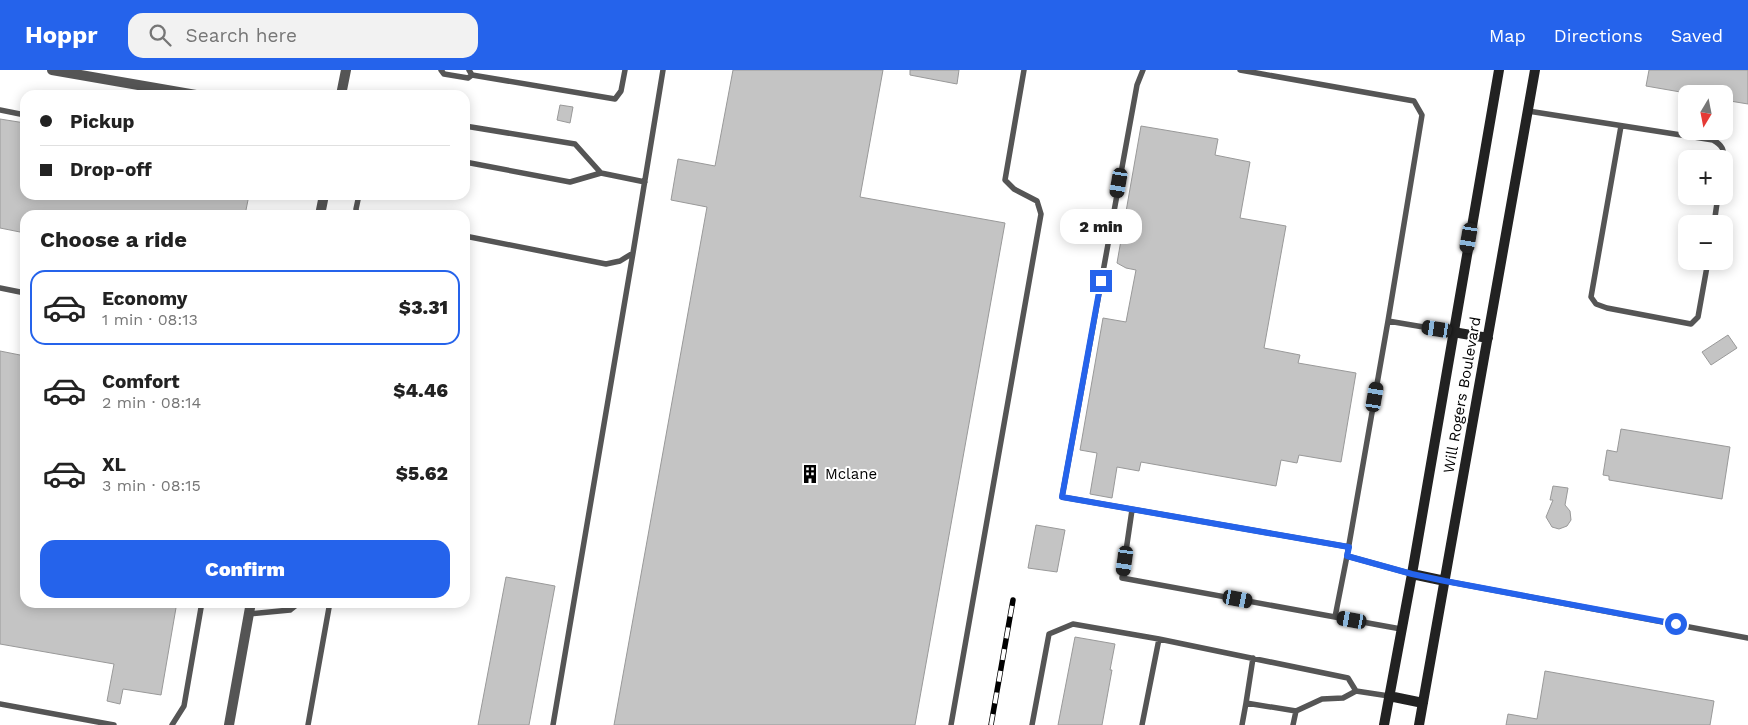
<!DOCTYPE html>
<meta charset="utf-8">
<style>
body{margin:0;font-family:"Work Sans",sans-serif;background:#f2f2f2;color:#222;height:100vh;display:flex;flex-direction:column;font-size:19px;white-space:nowrap}
*{box-sizing:border-box;margin:0}
p{font-size:16px;color:#767676}
.icon{flex:none;width:28px;height:28px;fill:none;stroke:currentColor;stroke-width:2;stroke-linecap:round;stroke-linejoin:round}
.map{position:relative;flex:1;overflow:hidden}
.details{position:absolute;left:20px;top:140px;width:450px;height:398px;display:flex;flex-direction:column;background:#fff;border-radius:15px;box-shadow:0 2px 12px #0003}
.details>*{flex:none}
.guide{position:absolute;left:20px;top:20px;width:450px;height:110px;border-radius:15px;box-shadow:0 2px 12px #0003;display:grid;align-content:center;height:110px;padding:0 20px;background:#fff}
.needle{width:32px;rotate:190deg}
.controls{position:absolute;left:1678px;top:15px;display:grid;gap:10px}
.controls a{display:grid;place-items:center;width:55px;height:55px;border-radius:10px;background:#fff;box-shadow:0 2px 12px #0003;font-size:25px}
.end{position:absolute;width:22px;height:22px;margin:-11px;border:6px solid #2563eb;background:#fff;box-shadow:0 0 0 2px #fff}
.from{border-radius:50%}
.bubble{position:absolute;height:35px;border-radius:15px;background:#fff;box-shadow:0 2px 12px #0003;font-size:16px;font-weight:800;line-height:35px;text-align:center}
.car{position:absolute;width:15px;height:30px;margin:-15px -8px;border-radius:6px;box-shadow:0 0 4px 1px #0007;background:linear-gradient(#222 24%,#8ab4d8 0 40%,#222 0 76%,#8ab4d8 0 86%,#222 0)}
.guide b{display:flex;align-items:center;gap:18px;height:48px;font-size:19px}
.guide b+b{border-top:1px solid #e0e0e0}
.guide i{width:12px;height:12px;background:#222}
ul{padding:0;list-style:none}
li{display:flex;align-items:center;gap:15px;height:75px;margin:0 10px 8px;padding:0 10px;border:2px solid transparent;border-radius:15px}
li div{flex:1}
li b{display:block;font-size:19px}
li em{font-style:normal;font-weight:800}
li.selected{border-color:#2563eb}
li>.icon{width:45px;height:45px;stroke-width:1.5}
h2{padding:0 20px;font-size:22px;line-height:60px}
.cta{display:flex;gap:10px;margin-top:auto;padding:10px 20px}
.cta a{flex:1;height:58px;border-radius:15px;background:#2563eb;color:#fff;font-size:20px;font-weight:800;line-height:58px;text-align:center}
header{display:flex;align-items:center;gap:30px;box-sizing:border-box;height:70px;padding:0 25px;background:#2563eb;color:#fff}
header strong{font-size:24px}
nav{display:flex;gap:28px;margin-inline-start:auto;font-size:18px}
.search{width:350px;height:45px;background:#f2f2f2;display:flex;align-items:center;gap:12px;box-sizing:border-box;padding:0 18px;border-radius:15px;color:#767676;font-size:19px}
.map>svg:first-child{display:block}
.building{fill:#c4c4c4;stroke:#999}
.lines{fill:none;stroke-linecap:round;stroke-linejoin:round}
.service{stroke:#555;stroke-width:5.5}
.minor{stroke:#555;stroke-width:10}
.secondary{stroke:#222;stroke-width:10}
.rail-casing{stroke:#000;stroke-width:5.5}
.rail{stroke:#fff;stroke-width:4;stroke-dasharray:11;stroke-linecap:butt}
.route{stroke:#2563eb;stroke-width:6}
.labels{text-anchor:middle;stroke-width:4;stroke-linejoin:round;paint-order:stroke}
.street-label{font-size:15px;fill:#000;stroke:#fff}
.poi-label{font-size:15px;fill:#000;stroke:#fff;text-anchor:start}
</style>
<header>
<strong>Hoppr</strong>
<div class="search"><svg class="icon" aria-label="search" viewBox="0 0 24 24"><circle cx="10" cy="10" r="6"/><path d="M15 15l6 6"/></svg>Search here</div>
<nav><a>Map</a><a>Directions</a><a>Saved</a></nav>
</header>
<div class="map">
<svg width="1748" height="655" viewBox="0 0 1748 655">
<rect width="100%" height="100%" fill="#fff"/>
<path class="building" d="M733,0H883L860,127L1005,153L915,655H614L707,137L671,130L678,89L715,96Z
M910,0H959L957,14L910,5Z
M1649,0H1748V34L1724,30V24H1692L1646,16Z
M560,35L573,37L570,53L557,50Z
M0,49L25,53V125H249L245,145H25V163L0,158Z
M1141,56L1218,69L1215,85L1250,92L1240,148L1286,156L1264,278L1300,285L1298,293L1356,303L1341,392L1299,385L1297,393L1281,390L1276,416L1141,392L1139,401L1117,397L1112,428L1090,424L1097,383L1080,380L1103,248L1126,252L1136,200L1126,198L1117,193Z
M1728,265L1737,278L1711,295L1702,282Z
M0,281L25,286V532H177L161,625L123,619L120,634L107,631L114,594L0,574Z
M1621,359L1730,377L1722,429L1609,410V406L1603,405L1607,380L1617,382Z
M1553,416L1568,418L1565,435L1570,441L1571,450L1567,456L1559,459L1552,457L1546,447L1553,430H1550Z
M1036,455L1065,460L1057,502L1028,498Z
M506,507L555,516L529,655H478Z
M1075,567L1115,574L1110,600H1112L1102,655H1058Z
M1545,601L1714,631L1710,655H1506L1508,644L1537,649Z"/>
<g class="lines">
<path class="service" d="M441,0L444,4L468,8L472,5L469,0
M1143,0L1137,15L1062,427L1349,477
M1240,0L1414,31L1422,45L1388,251L1347,486L1412,504
M472,5L615,29L621,21L625,0
M0,40L25,45
M1528,41L1713,70C1722,75 1725,80 1724,91
M465,56L575,74L601,103L570,112L465,92
M1621,56L1591,227L1596,234L1607,238L1691,254L1698,247L1708,191
M601,103L645,112
M357,145L356,139L359,125
M1714,154L1718,126
M465,166L606,194L620,191L633,183L663,0
M0,218L25,223
M1388,251L1453,262
M1132,440L1122,508L1335,547
M1347,486L1335,547L1401,559
M1445,511L1748,568
M249,544L290,540L300,532
M1246,633L1253,588
M0,634L114,655
M172,655L184,636L202,532
M308,655L330,532
M553,655L633,183
M951,655L1041,144L1037,131L1014,119L1005,110L1024,0
M1032,655L1049,564L1073,554L1159,569L1348,608L1356,621
M1142,655L1159,569
M1242,655L1246,633L1296,641L1322,629L1343,628L1356,621L1389,626
M1293,655L1296,641"/>
<path class="minor" d="M52,0L196,25
M341,25L346,0
M320,145L324,125
M229,655L251,532"/>
<path class="secondary" d="M1453,262L1488,268
M1412,504L1445,511
M1389,626L1423,633
M1384,655L1412,504L1499,0
M1419,655L1535,0"/>
<g class="rail-casing">
<path id="rail" d="M991,655L1013,530"/>
</g>
<use href="#rail" class="rail"/>
</g>
<g class="lines">
<path class="route" d="M1101,211L1062,427L1349,477L1347,486L1412,504L1445,511L1676,554"/>
</g>
<defs>
<g id="building-bare" transform="scale(1.5)"><path d="M-4-6H4V6H1V3H-1V6H-4ZM-2.5-4.3h1.7v1.8h-1.7ZM.8-4.3h1.7v1.8H.8ZM-2.5-1h1.7V.8h-1.7ZM.8-1h1.7V.8H.8Z" fill="#000" stroke="#fff" stroke-width="2.5" paint-order="stroke"/></g>
</defs>
<g fill-rule="evenodd">
<use href="#building-bare" x="810" y="404"/>
</g>
<g class="labels">
<g class="street-label">
<text transform="translate(1462 325) rotate(-80)" y="5">Will Rogers Boulevard</text>
</g>
<g class="poi-label">
<text x="825" y="409">Mclane</text>
</g>
</g>
</svg>
<div class="controls">
<a><svg class="needle" viewBox="-14 -14 28 28"><path d="M0-13l5 13h-10z" fill="#e53935"/><path d="M0 13l5-13h-10z" fill="#767676"/></svg></a>
<a>+</a>
<a>−</a>
</div>
<i class="end from" style="left:1676px;top:554px"></i>
<i class="end" style="left:1101px;top:211px"></i>
<div class="bubble" style="left:1060px;top:139px;width:82px">2 min</div>
<i class="car" style="left:1119px;top:113px;rotate:190deg"></i>
<i class="car" style="left:1469px;top:168px;rotate:190deg"></i>
<i class="car" style="left:1437px;top:259px;rotate:279deg"></i>
<i class="car" style="left:1375px;top:327px;rotate:10deg"></i>
<i class="car" style="left:1125px;top:491px;rotate:188deg"></i>
<i class="car" style="left:1238px;top:529px;rotate:101deg"></i>
<i class="car" style="left:1352px;top:550px;rotate:280deg"></i>
<div class="guide">
<b><i class="from"></i>Pickup</b>
<b><i></i>Drop-off</b>
</div>
<section class="details">
<h2>Choose a ride</h2>
<ul>
<li class="selected"><svg class="icon" aria-label="car" viewBox="0 0 24 24"><path d="M5 17H2v-5l4-1 3-4h7l3 4 3 1v5h-3M9 17h6M6 11h13"/><circle cx="7" cy="17" r="2"/><circle cx="17" cy="17" r="2"/></svg><div><b>Economy</b><p>1 min · 08:13</p></div><em>$3.31</em></li>
<li><svg class="icon" aria-label="car" viewBox="0 0 24 24"><path d="M5 17H2v-5l4-1 3-4h7l3 4 3 1v5h-3M9 17h6M6 11h13"/><circle cx="7" cy="17" r="2"/><circle cx="17" cy="17" r="2"/></svg><div><b>Comfort</b><p>2 min · 08:14</p></div><em>$4.46</em></li>
<li><svg class="icon" aria-label="car" viewBox="0 0 24 24"><path d="M5 17H2v-5l4-1 3-4h7l3 4 3 1v5h-3M9 17h6M6 11h13"/><circle cx="7" cy="17" r="2"/><circle cx="17" cy="17" r="2"/></svg><div><b>XL</b><p>3 min · 08:15</p></div><em>$5.62</em></li>
</ul>
<div class="cta"><a>Confirm</a></div>
</section>
</div>
